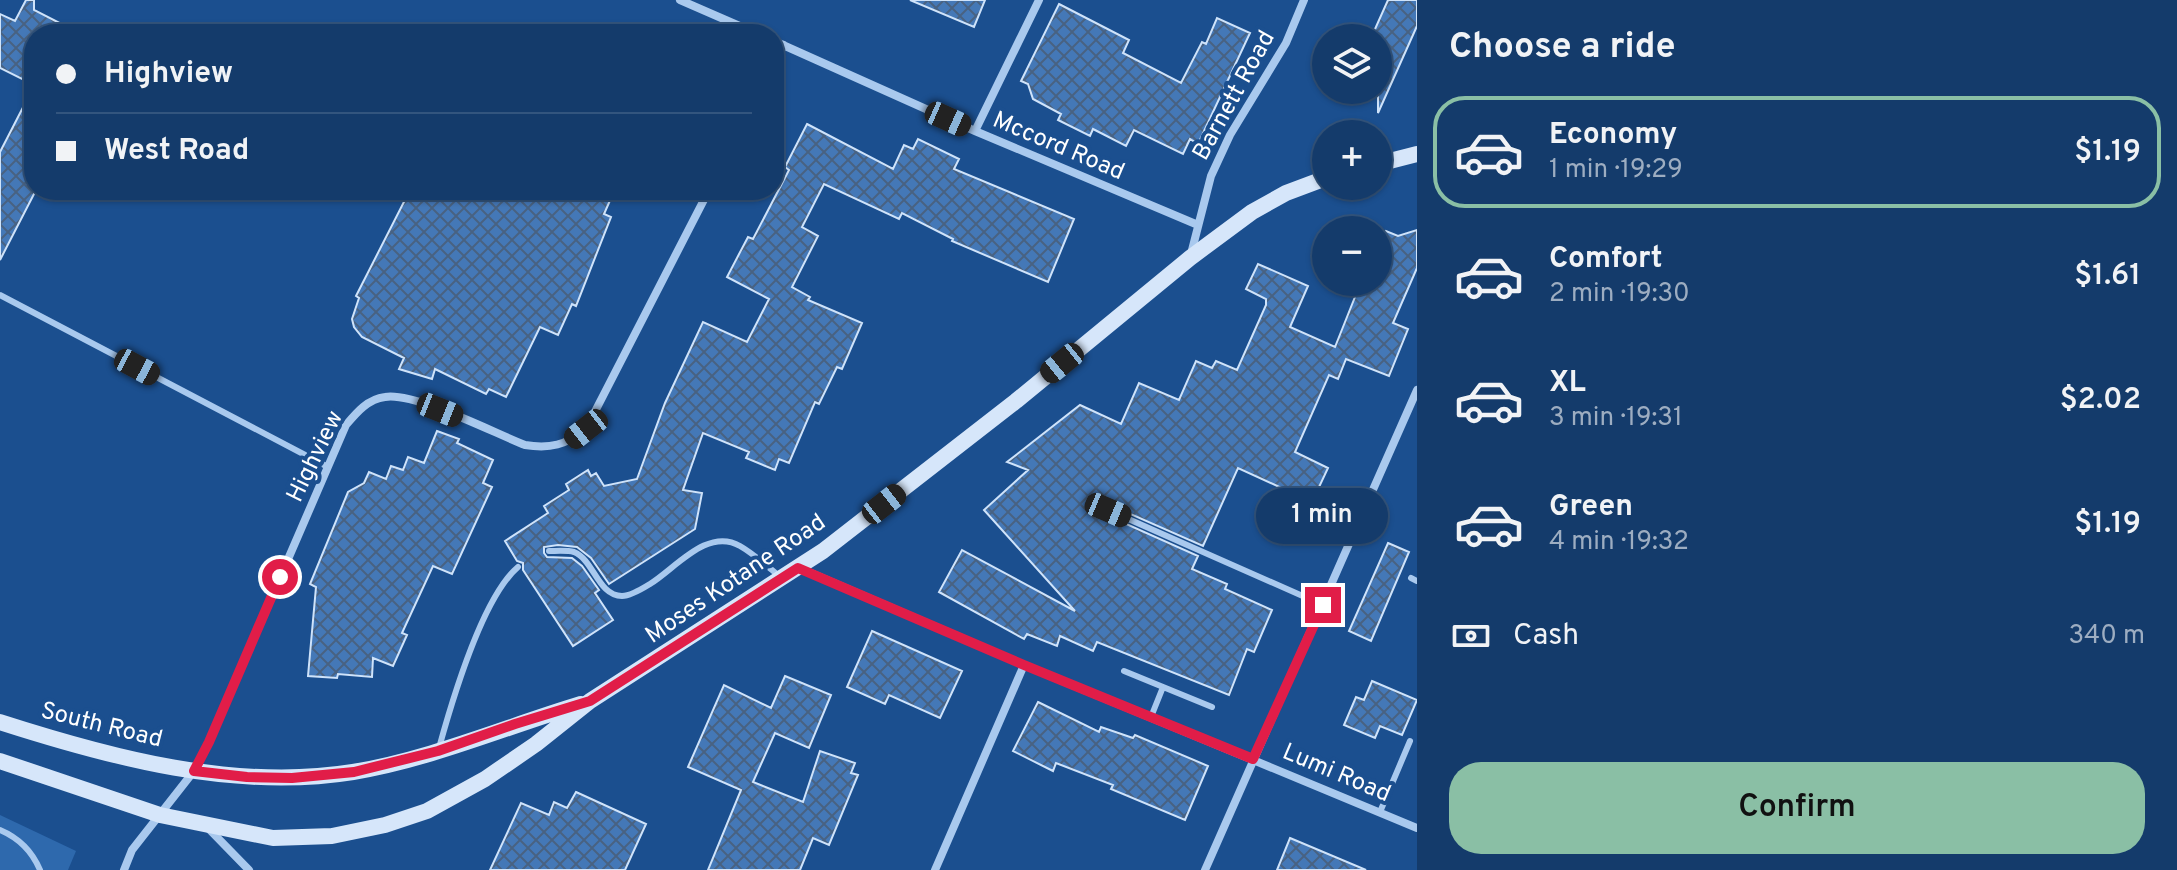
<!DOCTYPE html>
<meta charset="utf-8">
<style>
body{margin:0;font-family:Overpass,sans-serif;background:#1d4271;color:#f1f3f6;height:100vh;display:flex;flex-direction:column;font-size:30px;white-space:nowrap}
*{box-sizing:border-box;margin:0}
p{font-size:26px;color:#9dadc1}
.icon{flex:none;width:44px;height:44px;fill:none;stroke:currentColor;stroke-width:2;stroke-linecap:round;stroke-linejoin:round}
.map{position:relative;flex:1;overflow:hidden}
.drawer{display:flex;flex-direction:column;background:#143b6b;width:760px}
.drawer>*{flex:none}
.top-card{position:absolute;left:24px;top:24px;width:760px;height:176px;border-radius:32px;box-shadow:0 2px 6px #0004,0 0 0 2px #33557e;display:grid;align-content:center;height:176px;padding:0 32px;background:#143b6b}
.controls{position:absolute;left:1312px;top:24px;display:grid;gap:16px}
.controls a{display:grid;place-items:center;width:80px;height:80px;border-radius:50%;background:#143b6b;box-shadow:0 2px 6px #0004,0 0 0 2px #33557e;font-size:40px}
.end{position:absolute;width:36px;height:36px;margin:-18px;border:10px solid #e11d48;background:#fff;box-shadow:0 0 0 4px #fff}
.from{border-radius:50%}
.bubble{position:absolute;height:56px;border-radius:28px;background:#143b6b;box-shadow:0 2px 6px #0004,0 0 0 2px #33557e;font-size:26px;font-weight:600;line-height:56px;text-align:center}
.car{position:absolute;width:24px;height:48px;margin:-24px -12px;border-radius:10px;box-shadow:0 0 6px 2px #0007;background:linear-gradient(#222 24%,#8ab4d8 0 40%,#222 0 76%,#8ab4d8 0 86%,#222 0)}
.top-card b{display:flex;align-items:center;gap:28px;height:76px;font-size:30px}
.top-card b+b{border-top:2px solid #33557e}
.top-card i{width:20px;height:20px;background:#f1f3f6}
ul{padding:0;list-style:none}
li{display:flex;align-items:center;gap:24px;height:112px;margin:0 16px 12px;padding:0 16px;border:4px solid transparent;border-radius:32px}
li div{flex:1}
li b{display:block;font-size:30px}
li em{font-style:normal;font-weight:600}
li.on{border-color:#8abfa5}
li>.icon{width:72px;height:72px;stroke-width:1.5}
h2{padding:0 32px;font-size:36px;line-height:96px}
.pay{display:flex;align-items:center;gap:20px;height:88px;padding:0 32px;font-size:30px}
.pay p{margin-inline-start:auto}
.primary-button{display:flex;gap:16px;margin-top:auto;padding:16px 32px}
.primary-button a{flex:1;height:92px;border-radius:32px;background:#8abfa5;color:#111;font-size:32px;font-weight:600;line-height:92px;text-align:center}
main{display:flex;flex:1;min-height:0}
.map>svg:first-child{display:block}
.pitch{fill:#2e69ad}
.building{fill:url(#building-cross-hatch);stroke:#cfe3fa;stroke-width:2}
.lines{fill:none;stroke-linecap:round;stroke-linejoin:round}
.lane{stroke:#a9c9ee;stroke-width:6}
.street{stroke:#a9c9ee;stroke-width:8}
.secondary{stroke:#d6e6fa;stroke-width:16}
.route{stroke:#e11d48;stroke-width:10}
.labels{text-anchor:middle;stroke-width:8;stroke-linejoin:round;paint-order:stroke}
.street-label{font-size:24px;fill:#fff;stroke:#1b4f8f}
</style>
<main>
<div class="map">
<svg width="1417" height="870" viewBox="0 0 1417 870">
<defs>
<pattern id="building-cross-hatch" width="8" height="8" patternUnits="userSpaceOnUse" patternTransform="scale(2)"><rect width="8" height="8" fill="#4478b7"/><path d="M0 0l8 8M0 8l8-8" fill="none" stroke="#486282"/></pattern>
</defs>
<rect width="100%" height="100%" fill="#1b4f8f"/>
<path class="pitch" d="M0,815L76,851L68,870H0Z"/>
<path class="building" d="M26,0H34V10L81,34H34V85L0,68V14L15,21Z
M910,0H985L974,27Z
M1388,0H1417V26L1378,113V38H1371Z
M1059,4L1129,40L1123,53L1181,83L1202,42L1206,44L1217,18L1250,33L1198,144L1190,139L1183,154L1134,130L1126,146L1093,129L1090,136L1058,120L1061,114L1033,99L1028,84L1021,81Z
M34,86V194L0,260V152Z
M807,124L893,169L904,145L913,149L918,139L959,159L954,169L1074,219L1048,282L952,241L953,239L902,213L899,219L824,184L802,227L818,236L792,287L810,297L808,300L862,323L842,369L837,367L819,404L815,402L789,463L779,459L775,470L746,458L749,452L703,433L683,490L702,493L695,529L609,584L591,558L577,547L558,545L544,547V553L547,557L572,558L582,566L599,590L595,593L613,620L573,646L523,570V563L517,561L505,541L548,513L544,506L569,490L566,484L588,470L591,476L596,473L604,486L637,479L665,403L703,322L747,342L769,299L727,277L748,237L753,239L789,170L785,167Z
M410,190H599L612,196L604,214L611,217L576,306L572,304L558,335L540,327L506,397L489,389L486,394L435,369L432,379L399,369L404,358L362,337L354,327L352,319L359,298L356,296Z
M1417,230V268L1393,323L1408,329L1389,376L1346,359L1338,379L1329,375L1295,452L1328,468L1312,502L1238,468L1203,546L1110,505H1105L1102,508L1106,515L1198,556L1192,569L1227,584L1225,589L1272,610L1254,652L1247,649L1229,695L1097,642L1093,651L1060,636L1057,646L1027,634L1024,639L939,592L962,550L1075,611L984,510L1028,470L1007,462L1080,405L1121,424L1139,383L1179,400L1196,361L1212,368L1216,361L1237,370L1266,305V299L1246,289L1258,264L1308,286L1290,327L1335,347L1361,282H1378V249L1386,231L1398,236Z
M437,431L459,439L457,443L493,460L483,483L492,487L452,574L433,566L402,633L407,635L393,666L373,658L372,677L338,674L337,678L308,676L316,587L310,584L348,492L364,483L369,472L386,479L391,466L403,470L408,457L424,463Z
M1388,543L1409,552L1371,641L1349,631Z
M872,631L962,671L940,718L889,695L885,704L847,687Z
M785,676L831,695L809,748L775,733L753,782L803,802L820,751L855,763L851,773L858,775L829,845L813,838L800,870H708L741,790L688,767L724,685L771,708Z
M1372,681L1417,700L1402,735L1380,726L1375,738L1344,725L1356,697L1364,700Z
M1038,702L1099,732L1101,727L1133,738L1135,735L1208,766L1185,820L1111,789L1113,785L1056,763L1053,771L1013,751Z
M576,792L646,824L625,870H490L521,803L549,815L554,802L567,808Z
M1290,838L1366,870H1277Z"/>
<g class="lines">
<path class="lane" d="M0,295L328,467
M1108,510L1323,605
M549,551C556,551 567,550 574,552C594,560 598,596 622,596C631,596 642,589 650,584C675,569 707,527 740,546C754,554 767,566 779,576
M1411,578L1417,581
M1124,671L1212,707
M1151,717L1163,687
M439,748C452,701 482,598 518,567
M1380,812L1410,741
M0,830C19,838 32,851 40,870"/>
<path class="street" d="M680,0L758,34
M774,41L975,131L1198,225
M774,64L784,45
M975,131L1039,0
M1191,254L1211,176L1230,135L1286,43L1304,0
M799,568L1024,665L1417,828
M208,828L249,870
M124,870L132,850L194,771L209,742L346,425C357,412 368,399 385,397C415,392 494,433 525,445C550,449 566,445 586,429L709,190
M935,870L1024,665
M1205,870L1417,390"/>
<path class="secondary" d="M1378,164L1417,154
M0,722C112,758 235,791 353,772C431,759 505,727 581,704
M0,761L160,815L273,838L332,836L385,825L427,811L485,779L536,744L590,701L823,551L1016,401L1190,258L1252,212L1286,193L1326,178"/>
</g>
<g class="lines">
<path class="route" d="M280,577L209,742L194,771L247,777L292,778L354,772L438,751L515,724L590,701L798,568L1024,665L1253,759L1323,605"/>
</g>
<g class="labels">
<g class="street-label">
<text transform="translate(1233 95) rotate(-61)" y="8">Barnett Road</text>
<text transform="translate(1059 145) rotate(23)" y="8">Mccord Road</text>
<text transform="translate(314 456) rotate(-64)" y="8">Highview</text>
<text transform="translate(735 578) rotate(-34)" y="8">Moses Kotane Road</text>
<text transform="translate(102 724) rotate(14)" y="8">South Road</text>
<text transform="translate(1337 772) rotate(23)" y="8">Lumi Road</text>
</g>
</g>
</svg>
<div class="controls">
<a><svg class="icon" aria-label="layers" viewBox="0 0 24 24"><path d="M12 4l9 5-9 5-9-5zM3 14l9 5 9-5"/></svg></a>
<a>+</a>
<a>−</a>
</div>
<i class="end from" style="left:280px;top:577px"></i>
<i class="end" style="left:1323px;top:605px"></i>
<div class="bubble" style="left:1256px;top:488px;width:132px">1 min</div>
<i class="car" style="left:948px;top:119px;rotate:114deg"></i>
<i class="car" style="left:1062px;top:363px;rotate:231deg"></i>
<i class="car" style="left:137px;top:367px;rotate:118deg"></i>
<i class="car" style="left:440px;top:410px;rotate:112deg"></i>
<i class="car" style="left:586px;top:429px;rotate:232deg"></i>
<i class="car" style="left:884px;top:504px;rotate:52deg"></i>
<i class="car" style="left:1108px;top:510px;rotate:113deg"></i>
<div class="top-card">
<b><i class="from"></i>Highview</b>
<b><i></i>West Road</b>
</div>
</div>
<section class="drawer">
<h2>Choose a ride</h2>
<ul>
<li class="on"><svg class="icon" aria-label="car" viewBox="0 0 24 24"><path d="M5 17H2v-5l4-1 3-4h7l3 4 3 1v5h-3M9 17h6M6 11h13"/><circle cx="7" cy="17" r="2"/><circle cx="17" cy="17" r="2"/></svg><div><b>Economy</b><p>1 min · 19:29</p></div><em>$1.19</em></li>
<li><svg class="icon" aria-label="car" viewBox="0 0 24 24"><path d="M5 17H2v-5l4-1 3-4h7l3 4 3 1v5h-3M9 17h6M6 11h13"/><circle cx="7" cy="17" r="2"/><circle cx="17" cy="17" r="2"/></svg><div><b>Comfort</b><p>2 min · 19:30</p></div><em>$1.61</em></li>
<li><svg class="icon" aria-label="car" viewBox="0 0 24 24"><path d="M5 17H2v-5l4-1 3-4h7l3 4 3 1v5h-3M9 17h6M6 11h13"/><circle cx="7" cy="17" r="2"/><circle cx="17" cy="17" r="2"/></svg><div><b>XL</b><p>3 min · 19:31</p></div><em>$2.02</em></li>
<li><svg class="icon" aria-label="car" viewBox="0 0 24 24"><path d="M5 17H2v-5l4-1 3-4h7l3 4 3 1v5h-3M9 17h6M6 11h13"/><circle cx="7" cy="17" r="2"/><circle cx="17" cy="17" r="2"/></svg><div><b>Green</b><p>4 min · 19:32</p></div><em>$1.19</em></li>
</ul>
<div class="pay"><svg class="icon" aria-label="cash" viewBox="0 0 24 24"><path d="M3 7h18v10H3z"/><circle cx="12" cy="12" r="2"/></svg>Cash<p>340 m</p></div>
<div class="primary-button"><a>Confirm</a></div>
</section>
</main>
